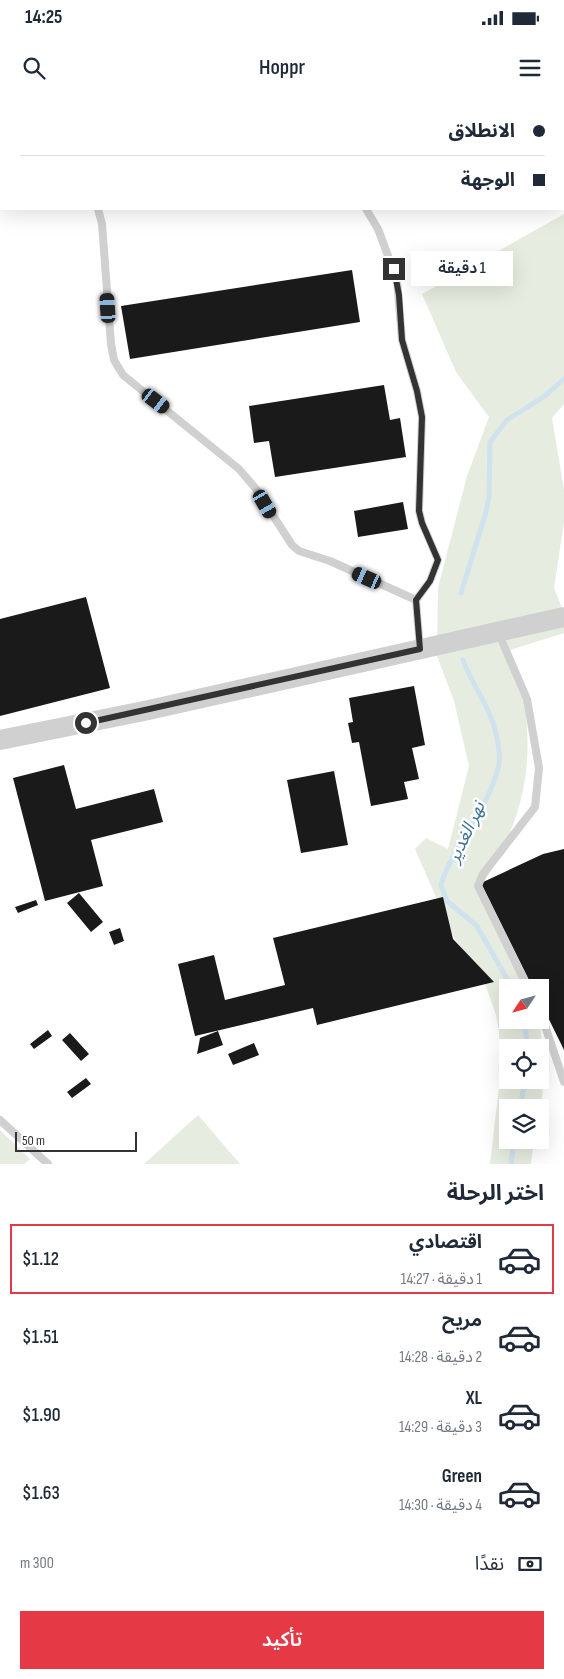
<!DOCTYPE html>
<html lang="ar">
<meta charset="utf-8">
<style>
body{margin:0;font-family:"Sofia Sans Condensed","Noto Sans Arabic",sans-serif;background:#f2f2f3;color:#1f2937;direction:rtl;height:100vh;display:flex;flex-direction:column;font-size:19px;white-space:nowrap}
*{box-sizing:border-box;margin:0}
p{font-size:16px;color:#747a83}
.icon{flex:none;width:28px;height:28px;fill:none;stroke:currentColor;stroke-width:2;stroke-linecap:round;stroke-linejoin:round}
.map{position:relative;height:1064px;overflow:hidden;direction:ltr}
.details{display:flex;flex-direction:column;background:#fff;flex:1}
.details>*{flex:none}
.top-card{position:absolute;left:0px;top:0px;width:565px;height:110px;box-shadow:0 5px 20px #0002;direction:rtl;display:grid;align-content:center;height:110px;padding:0 20px;background:#fff}
.needle{width:32px;rotate:234deg}
.controls{position:absolute;left:499px;top:879px;display:grid;gap:10px}
.controls a{display:grid;place-items:center;width:50px;height:50px;border-radius:0px;background:#fff;box-shadow:0 5px 20px #0002;font-size:25px}
.scale{position:absolute;left:15px;bottom:12px;width:122px;box-sizing:border-box;padding-left:5px;border:2px solid #333;border-top:0;font-size:14px;line-height:18px;white-space:nowrap;color:#333;-webkit-text-stroke:4px #fff;paint-order:stroke}
.end{position:absolute;width:22px;height:22px;margin:-11px;border:6px solid #333;background:#fff;box-shadow:0 0 0 2px #fff}
.from{border-radius:50%}
.bubble{position:absolute;height:35px;border-radius:0px;background:#fff;box-shadow:0 5px 20px #0002;font-size:16px;font-weight:600;line-height:35px;text-align:center;direction:rtl}
.car{position:absolute;width:15px;height:30px;margin:-15px -8px;border-radius:6px;box-shadow:0 0 4px 1px #0007;background:linear-gradient(#222 24%,#8ab4d8 0 40%,#222 0 76%,#8ab4d8 0 86%,#222 0)}
.top-card b{display:flex;align-items:center;gap:18px;height:48px;font-size:19px}
.top-card b+b{border-top:1px solid #e0e1e3}
.top-card i{width:12px;height:12px;background:#1f2937}
ul{padding:0;list-style:none}
li{display:flex;align-items:center;gap:15px;height:70px;margin:0 10px 8px;padding:0 10px;border:2px solid transparent;border-radius:0px}
li div{flex:1}
li b{display:block;font-size:19px}
li em{font-style:normal;font-weight:600}
li.on{border-color:#e63946}
li>.icon{width:45px;height:45px;stroke-width:1.5}
h2{padding:0 20px;font-size:22px;line-height:60px}
.pay{display:flex;align-items:center;gap:12px;height:55px;padding:0 20px;font-size:19px}
.pay p{margin-inline-start:auto}
.button{display:flex;gap:10px;margin-top:auto;padding:10px 20px}
.button a{flex:1;height:58px;border-radius:0px;background:#e63946;color:#fff;font-size:20px;font-weight:600;line-height:58px;text-align:center}
.status{display:flex;justify-content:space-between;align-items:center;height:35px;padding:0 25px;background:#fff;direction:ltr}
.status svg{height:14px;fill:currentColor}
header{display:flex;justify-content:space-between;align-items:center;height:65px;padding:0 20px;background:#fff;font-size:22px;font-weight:600}
.map>svg:first-child{display:block}
.green{fill:#e6ecdf;fill-rule:evenodd}
.lines{fill:none;stroke-linecap:round;stroke-linejoin:round}
.stream{stroke:#cfe2ee;stroke-width:5}
.building{fill:#1a1a1a}
.service{stroke:#d0d0d0;stroke-width:8}
.tertiary{stroke:#d0d0d0;stroke-width:20}
.route{stroke:#333;stroke-width:6}
.labels{text-anchor:middle;stroke-width:5;stroke-linejoin:round;paint-order:stroke}
.water-label{font-size:18px;font-style:italic;fill:#3f7597;stroke:#fff}
</style>
<div class="status"><b>14:25</b><svg viewBox="0 0 49 12"><path d="M0 12V9h3v3zM5 12V6h3v6zM10 12V3h3v9zM15 12V0h3v12zM26 1h20v11H26zM47 4h2v5h-2z"/></svg></div>
<header><svg class="icon" aria-label="menu" viewBox="0 0 24 24"><path d="M4 6h16M4 12h16M4 18h16"/></svg>Hoppr<svg class="icon" aria-label="search" viewBox="0 0 24 24"><circle cx="10" cy="10" r="6"/><path d="M15 15l6 6"/></svg></header>
<div class="map">
<svg width="564" height="1064" viewBox="0 0 564 1064">
<rect width="100%" height="100%" fill="#fff"/>
<path class="green" d="M142,0H237L238,1H142Z
M564,114V304L552,318L564,390V422L554,488L564,513V533L510,550C541,636 531,713 480,788L495,808L529,878L532,887L508,888V920H540L544,981L540,1014V1008H508V1040H534L531,1064H490L500,978L499,932L496,915L484,881L475,866L454,838L415,749L426,738L448,749L469,666L454,601L437,556L438,488L467,376L489,317L456,272L422,194ZM508,948H540V980H508Z
M198,1015L240,1064H144Z
M0,1030L30,1059L24,1064H0Z"/>
<g class="lines">
<path class="stream" d="M461,493L486,412L489,396L490,342L507,320L545,296L564,279
M463,560C471,583 487,602 494,626C497,637 501,652 499,664C491,706 452,746 441,785L447,801L477,826L512,888
M524,920L528,948
M520,1008L525,980
M511,1064L514,1040"/>
</g>
<path class="building" d="M352,170L360,222L130,259L121,206Z
M384,285L390,320L400,318L406,357L275,377L269,341L254,343L249,306Z
M403,402L408,429L358,437L354,411Z
M86,497L110,588L0,616V519Z
M414,586L425,645L412,648L419,679L404,682L408,699L371,706L359,642L352,643L348,623L353,622L349,598Z
M64,665L76,709L154,689L163,722L91,740L103,786L45,801L13,678Z
M334,671L348,745L301,753L287,680Z
M564,749V950L540,901V888H533L481,783L543,754Z
M79,793L103,822L91,832L67,803Z
M443,797L453,839L494,882L317,925L313,908L195,936L178,864L214,855L225,900L285,885L273,838Z
M36,800L38,805L18,813L15,807Z
M120,828L124,841L114,845L109,832Z
M48,930L52,936L34,949L30,944Z
M218,931L223,945L197,954L200,938Z
M70,933L89,954L81,961L62,940Z
M254,943L259,955L233,965L228,954Z
M86,978L91,984L72,998L67,992Z"/>
<g class="lines">
<path class="service" d="M307,0V1
M98,109L102,124L111,244L114,260L123,275L239,369L256,389L292,445L299,451L330,461L416,500L420,549
M366,109L378,129L397,180L402,240L417,291L422,317L419,411L422,423L438,460L430,481L416,500
M498,532L527,599L539,668L535,707L483,774L478,786L528,888
M540,911L564,982
M0,1020L48,1064"/>
<path class="tertiary" d="M0,640L144,611L564,517"/>
</g>
<g class="lines">
<path class="route" d="M86,623L420,549L416,500L430,481L438,460L422,423L419,411L422,317L417,291L402,240L399,195L394,169"/>
</g>
<g class="labels">
<g class="water-label">
<text transform="translate(466 732) rotate(-65)" y="6">نهر الغدير</text>
</g>
</g>
</svg>
<div class="controls">
<a><svg class="needle" viewBox="-14 -14 28 28"><path d="M0-13l5 13h-10z" fill="#e53935"/><path d="M0 13l5-13h-10z" fill="#747a83"/></svg></a>
<a><svg class="icon" aria-label="locate" viewBox="0 0 24 24"><circle cx="12" cy="12" r="6"/><path d="M12 2v4M12 18v4M2 12h4M18 12h4"/></svg></a>
<a><svg class="icon" aria-label="layers" viewBox="0 0 24 24"><path d="M12 4l9 5-9 5-9-5zM3 14l9 5 9-5"/></svg></a>
</div>
<div class="scale">50 m</div>
<i class="end from" style="left:86px;top:623px"></i>
<i class="end" style="left:394px;top:169px"></i>
<div class="bubble" style="left:411px;top:151px;width:102px">1 دقيقة</div>
<i class="car" style="left:108px;top:208px;rotate:356deg"></i>
<i class="car" style="left:156px;top:301px;rotate:127deg"></i>
<i class="car" style="left:265px;top:404px;rotate:150deg"></i>
<i class="car" style="left:367px;top:478px;rotate:294deg"></i>
<div class="top-card">
<b><i class="from"></i>الانطلاق</b>
<b><i></i>الوجهة</b>
</div>
</div>
<section class="details">
<h2>اختر الرحلة</h2>
<ul>
<li class="on"><svg class="icon" aria-label="car" viewBox="0 0 24 24"><path d="M5 17H2v-5l4-1 3-4h7l3 4 3 1v5h-3M9 17h6M6 11h13"/><circle cx="7" cy="17" r="2"/><circle cx="17" cy="17" r="2"/></svg><div><b>اقتصادي</b><p>1 دقيقة · 14:27</p></div><em>$1.12</em></li>
<li><svg class="icon" aria-label="car" viewBox="0 0 24 24"><path d="M5 17H2v-5l4-1 3-4h7l3 4 3 1v5h-3M9 17h6M6 11h13"/><circle cx="7" cy="17" r="2"/><circle cx="17" cy="17" r="2"/></svg><div><b>مريح</b><p>2 دقيقة · 14:28</p></div><em>$1.51</em></li>
<li><svg class="icon" aria-label="car" viewBox="0 0 24 24"><path d="M5 17H2v-5l4-1 3-4h7l3 4 3 1v5h-3M9 17h6M6 11h13"/><circle cx="7" cy="17" r="2"/><circle cx="17" cy="17" r="2"/></svg><div><b>XL</b><p>3 دقيقة · 14:29</p></div><em>$1.90</em></li>
<li><svg class="icon" aria-label="car" viewBox="0 0 24 24"><path d="M5 17H2v-5l4-1 3-4h7l3 4 3 1v5h-3M9 17h6M6 11h13"/><circle cx="7" cy="17" r="2"/><circle cx="17" cy="17" r="2"/></svg><div><b>Green</b><p>4 دقيقة · 14:30</p></div><em>$1.63</em></li>
</ul>
<div class="pay"><svg class="icon" aria-label="cash" viewBox="0 0 24 24"><path d="M3 7h18v10H3z"/><circle cx="12" cy="12" r="2"/></svg>نقدًا<p>300 m</p></div>
<div class="button"><a>تأكيد</a></div>
</section>
